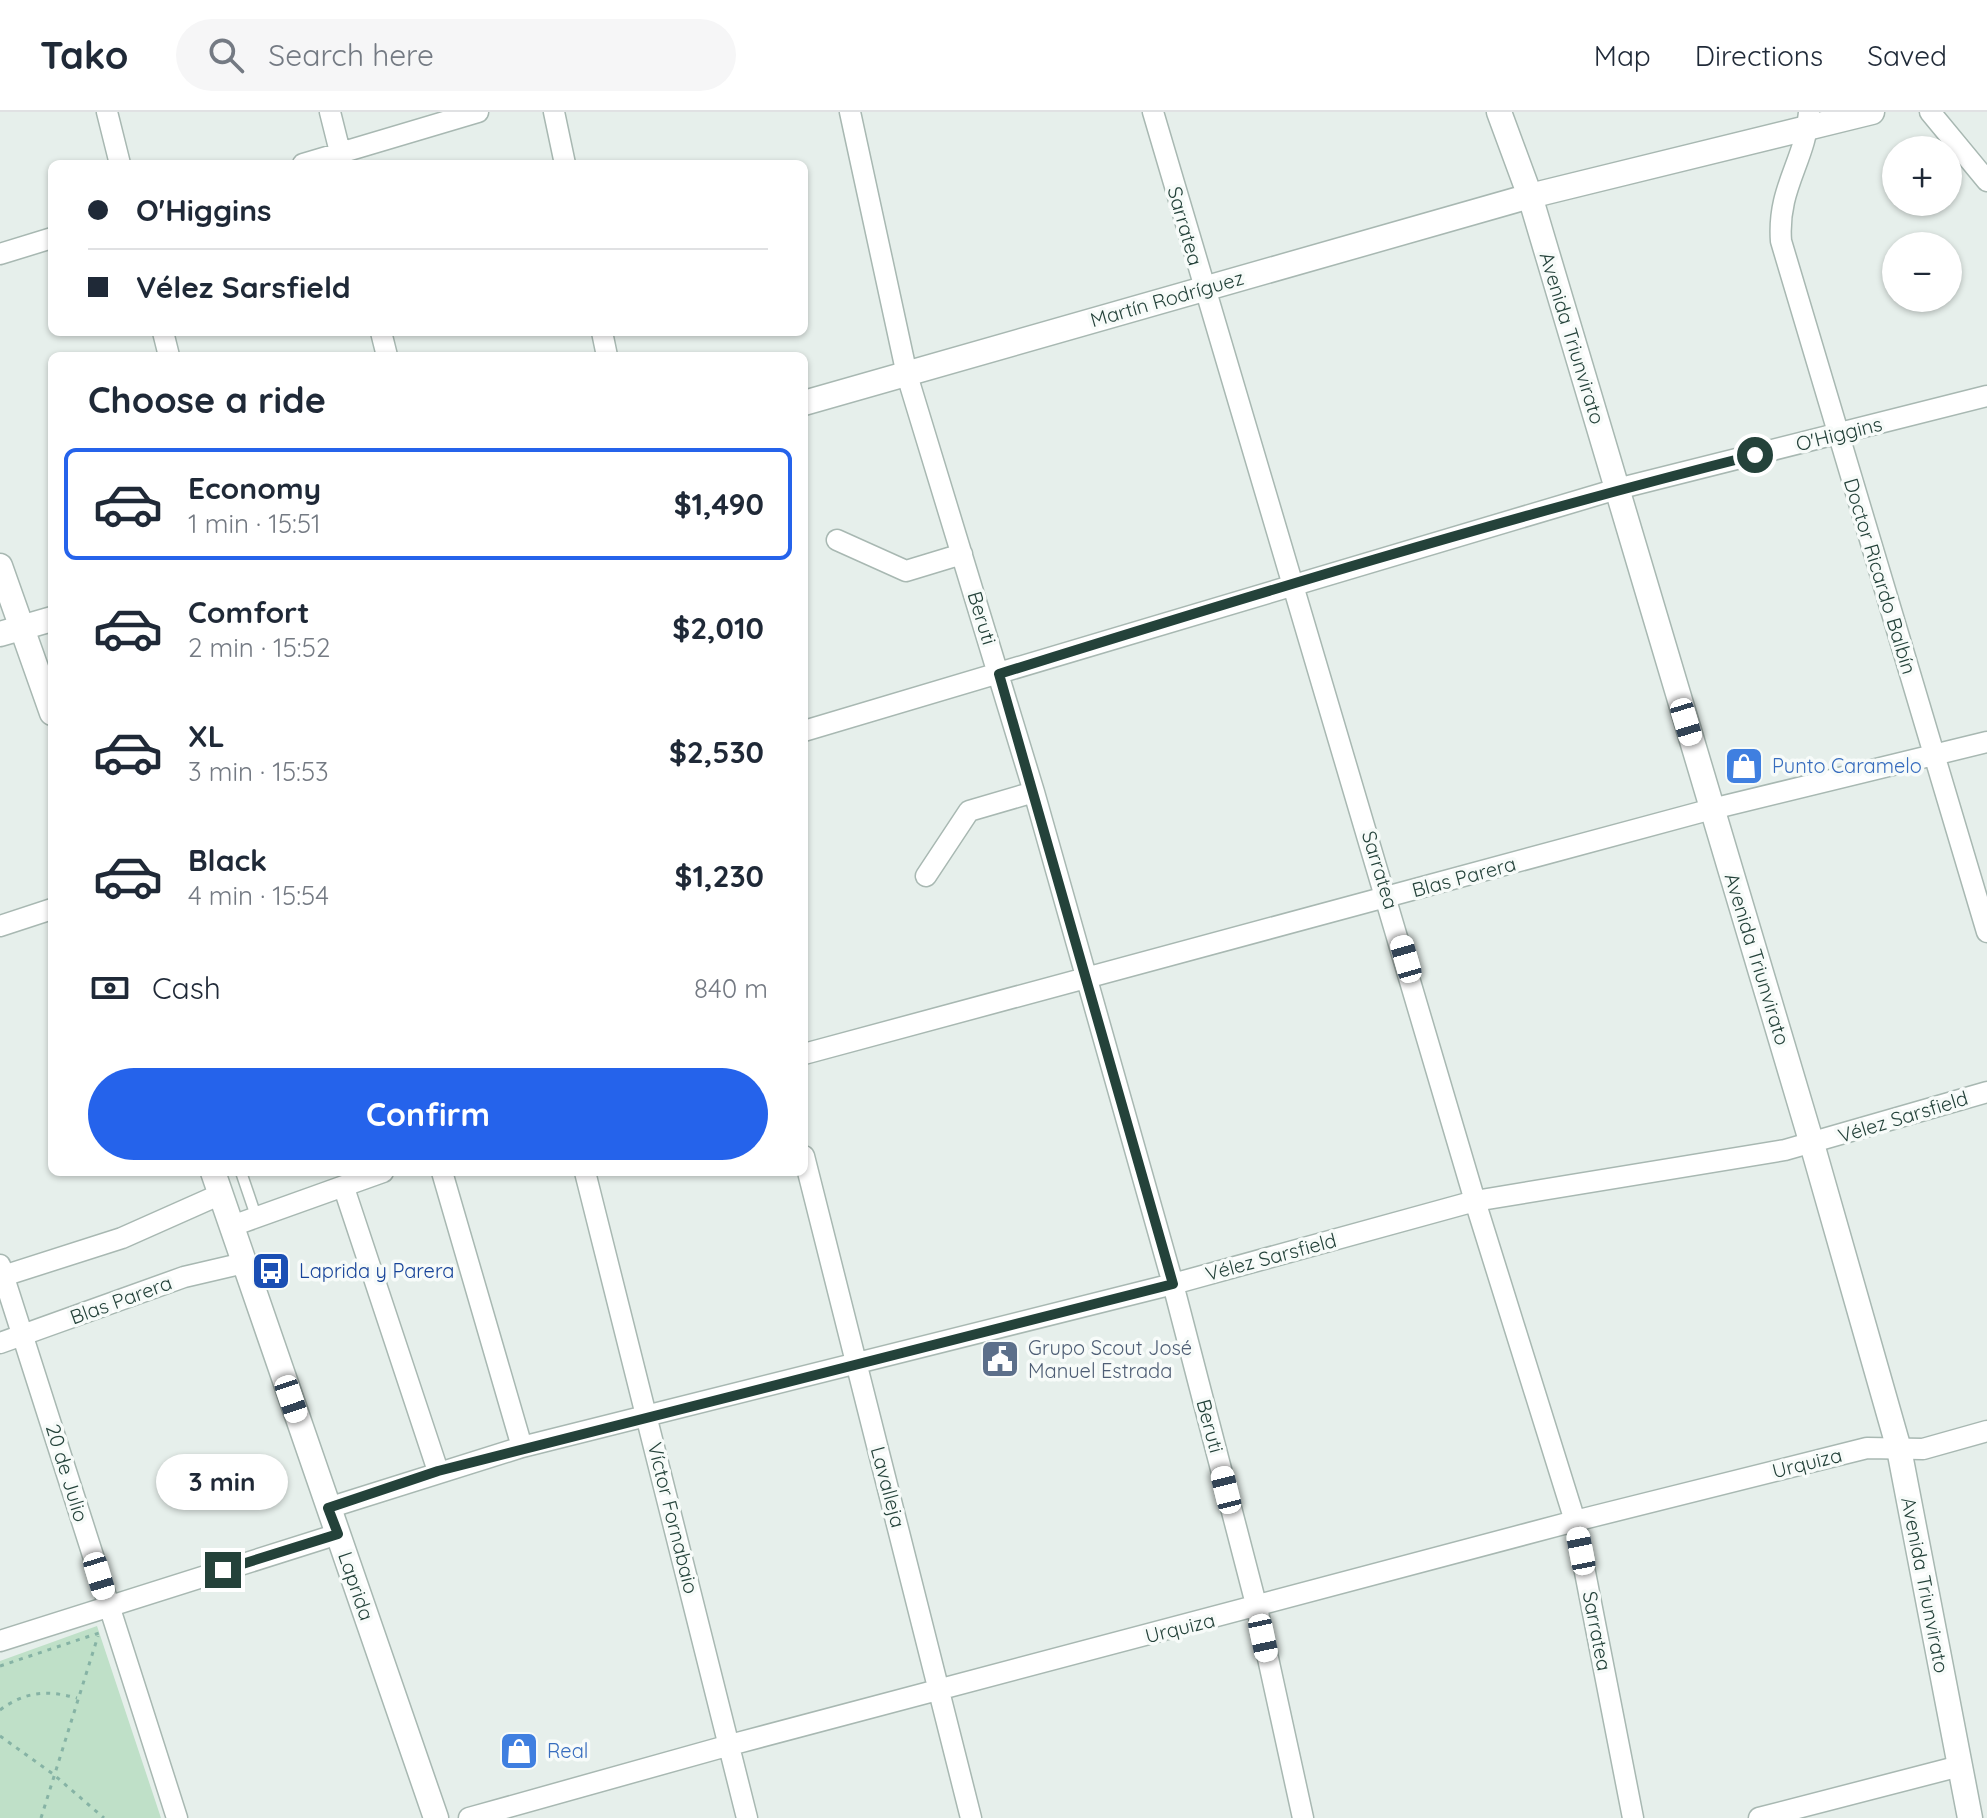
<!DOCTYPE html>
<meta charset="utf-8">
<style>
body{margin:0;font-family:Quicksand,sans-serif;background:#f6f6f7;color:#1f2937;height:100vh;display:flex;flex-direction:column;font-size:30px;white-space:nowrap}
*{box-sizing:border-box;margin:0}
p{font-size:26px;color:#747a83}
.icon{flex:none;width:44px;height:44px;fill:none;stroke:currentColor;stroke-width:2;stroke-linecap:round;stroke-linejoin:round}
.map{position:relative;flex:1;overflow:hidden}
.sheet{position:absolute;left:48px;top:240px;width:760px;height:824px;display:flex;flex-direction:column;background:#fff;border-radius:12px;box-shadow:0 2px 6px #0004}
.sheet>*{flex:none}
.guide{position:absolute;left:48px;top:48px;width:760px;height:176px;border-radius:12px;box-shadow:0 2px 6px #0004;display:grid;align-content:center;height:176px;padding:0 40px;background:#fff}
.controls{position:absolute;left:1882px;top:24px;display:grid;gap:16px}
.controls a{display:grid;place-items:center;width:80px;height:80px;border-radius:50%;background:#fff;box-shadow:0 2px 6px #0004;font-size:40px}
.end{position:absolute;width:36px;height:36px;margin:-18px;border:10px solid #24423a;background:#fff;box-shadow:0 0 0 4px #fff}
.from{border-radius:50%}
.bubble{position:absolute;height:56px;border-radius:28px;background:#fff;box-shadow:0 2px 6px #0004;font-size:26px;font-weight:700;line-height:56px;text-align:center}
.car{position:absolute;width:24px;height:48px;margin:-24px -12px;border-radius:10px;box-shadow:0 0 6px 2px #0007;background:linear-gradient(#fff 24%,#345 0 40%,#fff 0 76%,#345 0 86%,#fff 0)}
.guide b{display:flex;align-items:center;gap:28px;height:76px;font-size:30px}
.guide b+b{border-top:2px solid #e0e1e3}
.guide i{width:20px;height:20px;background:#1f2937}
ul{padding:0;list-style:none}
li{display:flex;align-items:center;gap:24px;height:112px;margin:0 16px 12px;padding:0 24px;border:4px solid transparent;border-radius:12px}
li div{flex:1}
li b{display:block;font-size:30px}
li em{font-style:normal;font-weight:700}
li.selected{border-color:#2563eb}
li>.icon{width:72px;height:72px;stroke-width:1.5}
h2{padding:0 40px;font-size:36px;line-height:96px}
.pay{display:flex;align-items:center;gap:20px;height:88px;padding:0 40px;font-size:30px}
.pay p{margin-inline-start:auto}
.primary-button{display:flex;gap:16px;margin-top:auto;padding:16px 40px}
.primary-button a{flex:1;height:92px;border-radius:48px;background:#2563eb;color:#fff;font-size:32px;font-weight:700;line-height:92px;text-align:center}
header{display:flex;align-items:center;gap:48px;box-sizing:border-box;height:112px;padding:0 40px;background:#fff;border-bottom:2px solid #e0e1e3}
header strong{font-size:38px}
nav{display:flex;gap:44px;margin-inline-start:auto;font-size:28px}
.search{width:560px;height:72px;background:#f6f6f7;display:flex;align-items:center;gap:20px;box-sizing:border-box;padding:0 28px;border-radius:44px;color:#747a83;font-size:30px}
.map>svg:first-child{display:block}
.green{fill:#bfe0c8}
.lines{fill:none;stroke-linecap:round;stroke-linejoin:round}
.service-casing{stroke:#a8b8b2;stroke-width:13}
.minor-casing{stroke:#a8b8b2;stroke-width:23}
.tertiary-casing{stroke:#a8b8b2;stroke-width:27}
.path{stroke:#86b3a5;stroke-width:3;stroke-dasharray:4 6;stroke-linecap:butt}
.service{stroke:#fff;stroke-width:10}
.minor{stroke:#fff;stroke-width:20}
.tertiary{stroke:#fff;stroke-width:24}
.route{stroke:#24423a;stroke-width:10}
.labels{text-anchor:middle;stroke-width:7;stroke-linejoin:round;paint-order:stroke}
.street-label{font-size:20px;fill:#24423a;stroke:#f7fbf9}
.shop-label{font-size:20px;fill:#366cbe;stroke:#f7fbf9;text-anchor:start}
.transit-label{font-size:20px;fill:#164399;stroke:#f7fbf9;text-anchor:start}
.service-label{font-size:20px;fill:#4e5e75;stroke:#f7fbf9;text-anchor:start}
</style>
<header>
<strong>Tako</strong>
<div class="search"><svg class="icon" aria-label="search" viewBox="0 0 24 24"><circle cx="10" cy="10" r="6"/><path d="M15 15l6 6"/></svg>Search here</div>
<nav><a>Map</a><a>Directions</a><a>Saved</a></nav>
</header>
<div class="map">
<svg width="1987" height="1706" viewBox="0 0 1987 1706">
<rect width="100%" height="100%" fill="#e6efeb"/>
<path class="green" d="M97,1514L161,1706H0V1549Z"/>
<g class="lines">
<g class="service-casing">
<path id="service" d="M241,1060L256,1104"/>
</g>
<g class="minor-casing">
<path id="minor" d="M107,0L120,52
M330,0L343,52
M554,0L565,52
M850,0L907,263L1034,680L1173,1172L1257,1496L1303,1706
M1153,0L1475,1089L1575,1409L1633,1706
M1809,0C1806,49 1777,75 1781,129L1987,820
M1930,0L1987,69
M303,52L478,0
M0,142L52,126
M163,220L169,244
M381,220L387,244
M602,220L607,244
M837,428L906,459L962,442
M804,619L1617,377L1987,284
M926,764L969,699L1034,680
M0,814L52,797
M804,942L1712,697L1987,630
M804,1044L971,1706
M442,1060L522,1335
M585,1060L747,1706
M344,1076L438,1359
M232,1114L383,1060
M0,1153L177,1706
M0,1165L122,1126L221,1082
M0,1231L184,1165L244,1151
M328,1396L522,1335L1173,1172L1475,1089L1785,1038L1987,980
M0,1529L338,1422
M469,1706L730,1633L1575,1409L1867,1336L1923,1337L1987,1319
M1759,1706L1960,1654"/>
</g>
<g class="tertiary-casing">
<path id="tertiary" d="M1499,0L1530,84L1812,1032L1899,1337L1970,1706
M804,291L1530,84L1872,0
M0,454L52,601
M0,522L52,507
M213,1060L436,1706"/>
</g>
<path class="path" d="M0,1554L99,1521
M0,1598C26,1579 47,1578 77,1586
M0,1624L53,1662L104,1706
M41,1706L98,1524"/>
<use href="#service" class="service"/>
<use href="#minor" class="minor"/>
<use href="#tertiary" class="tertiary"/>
</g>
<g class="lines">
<path class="route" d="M223,1458L338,1422L328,1396L438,1359L1173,1172L999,562C1249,484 1500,407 1755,343"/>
</g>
<defs>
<g id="shop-square" transform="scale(2)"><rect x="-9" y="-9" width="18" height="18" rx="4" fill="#3f7fe0" stroke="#f7fbf9"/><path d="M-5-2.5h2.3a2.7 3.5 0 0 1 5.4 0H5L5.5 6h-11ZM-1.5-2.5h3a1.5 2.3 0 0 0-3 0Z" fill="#fff"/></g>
<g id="bus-square" transform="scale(2)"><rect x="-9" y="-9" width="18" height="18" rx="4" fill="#1a4fb4" stroke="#f7fbf9"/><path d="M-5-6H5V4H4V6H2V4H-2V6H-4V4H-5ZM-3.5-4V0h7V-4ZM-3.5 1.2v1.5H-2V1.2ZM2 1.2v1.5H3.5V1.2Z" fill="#fff"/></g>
<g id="civic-square" transform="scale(2)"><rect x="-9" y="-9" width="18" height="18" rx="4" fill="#5c6f8a" stroke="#f7fbf9"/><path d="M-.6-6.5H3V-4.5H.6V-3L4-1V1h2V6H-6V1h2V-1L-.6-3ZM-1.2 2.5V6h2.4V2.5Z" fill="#fff"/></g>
</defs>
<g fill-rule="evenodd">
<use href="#shop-square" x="1744" y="654"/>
<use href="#bus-square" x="271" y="1159"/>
<use href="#civic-square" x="1000" y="1247"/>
<use href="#shop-square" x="519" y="1639"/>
</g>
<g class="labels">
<g class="street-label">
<text transform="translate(1185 114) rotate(74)" y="7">Sarratea</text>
<text transform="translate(1167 187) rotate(-16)" y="7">Martín Rodríguez</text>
<text transform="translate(1572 226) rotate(73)" y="7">Avenida Triunvirato</text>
<text transform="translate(1839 322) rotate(-14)" y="7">O'Higgins</text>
<text transform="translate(1880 464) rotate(73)" y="7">Doctor Ricardo Balbín</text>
<text transform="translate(982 506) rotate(73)" y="7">Beruti</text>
<text transform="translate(1380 758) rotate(73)" y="7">Sarratea</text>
<text transform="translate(1464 765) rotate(-15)" y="7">Blas Parera</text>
<text transform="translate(1757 847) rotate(73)" y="7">Avenida Triunvirato</text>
<text transform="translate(1903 1005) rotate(-17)" y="7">Vélez Sarsfield</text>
<text transform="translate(1271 1145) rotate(-15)" y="7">Vélez Sarsfield</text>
<text transform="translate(121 1188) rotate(-20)" y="7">Blas Parera</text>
<text transform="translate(1210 1314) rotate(75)" y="7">Beruti</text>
<text transform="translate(1807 1351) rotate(-14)" y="7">Urquiza</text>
<text transform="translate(67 1361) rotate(73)" y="7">20 de Julio</text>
<text transform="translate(888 1375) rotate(75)" y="7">Lavalleja</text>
<text transform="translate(673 1406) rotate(76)" y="7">Víctor Fornabaio</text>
<text transform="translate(1925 1473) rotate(79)" y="7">Avenida Triunvirato</text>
<text transform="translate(356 1474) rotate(71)" y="7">Laprida</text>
<text transform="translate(1180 1516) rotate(-14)" y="7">Urquiza</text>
<text transform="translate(1597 1519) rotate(79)" y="7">Sarratea</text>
</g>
<g class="shop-label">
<text x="1772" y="661">Punto Caramelo</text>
<text x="547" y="1646">Real</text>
</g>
<g class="transit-label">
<text x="299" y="1166">Laprida y Parera</text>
</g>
<g class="service-label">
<text x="1028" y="1243">Grupo Scout José<tspan x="1028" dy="23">Manuel Estrada</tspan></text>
</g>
</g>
</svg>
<div class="controls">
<a>+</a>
<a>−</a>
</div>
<i class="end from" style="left:1755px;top:343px"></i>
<i class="end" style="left:223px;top:1458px"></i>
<div class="bubble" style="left:156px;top:1342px;width:132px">3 min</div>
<i class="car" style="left:1686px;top:610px;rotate:163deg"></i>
<i class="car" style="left:1406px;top:847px;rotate:344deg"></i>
<i class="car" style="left:291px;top:1287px;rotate:161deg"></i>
<i class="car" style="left:1226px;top:1378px;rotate:346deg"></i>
<i class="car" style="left:1581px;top:1439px;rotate:349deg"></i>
<i class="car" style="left:99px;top:1464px;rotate:163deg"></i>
<i class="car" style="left:1263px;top:1526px;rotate:168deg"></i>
<div class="guide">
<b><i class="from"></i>O'Higgins</b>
<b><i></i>Vélez Sarsfield</b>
</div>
<section class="sheet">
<h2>Choose a ride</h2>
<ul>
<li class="selected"><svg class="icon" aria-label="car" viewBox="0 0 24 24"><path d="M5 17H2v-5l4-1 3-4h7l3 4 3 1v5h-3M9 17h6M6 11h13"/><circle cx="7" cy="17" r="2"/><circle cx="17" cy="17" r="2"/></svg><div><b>Economy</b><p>1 min · 15:51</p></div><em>$1,490</em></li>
<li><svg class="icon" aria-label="car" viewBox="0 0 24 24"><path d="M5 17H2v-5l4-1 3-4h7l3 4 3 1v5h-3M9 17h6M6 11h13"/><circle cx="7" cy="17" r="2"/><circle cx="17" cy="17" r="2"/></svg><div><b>Comfort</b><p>2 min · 15:52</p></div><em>$2,010</em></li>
<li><svg class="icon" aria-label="car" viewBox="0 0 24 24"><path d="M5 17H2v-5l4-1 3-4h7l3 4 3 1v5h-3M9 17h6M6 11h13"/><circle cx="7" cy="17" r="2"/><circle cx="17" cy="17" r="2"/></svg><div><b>XL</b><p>3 min · 15:53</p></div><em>$2,530</em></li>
<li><svg class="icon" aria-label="car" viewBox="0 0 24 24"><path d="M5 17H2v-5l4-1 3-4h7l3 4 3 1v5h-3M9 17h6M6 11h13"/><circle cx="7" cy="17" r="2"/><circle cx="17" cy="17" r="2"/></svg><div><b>Black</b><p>4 min · 15:54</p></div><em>$1,230</em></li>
</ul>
<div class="pay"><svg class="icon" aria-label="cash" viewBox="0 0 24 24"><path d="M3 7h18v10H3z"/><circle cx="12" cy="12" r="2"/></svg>Cash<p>840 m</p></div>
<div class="primary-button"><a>Confirm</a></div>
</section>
</div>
